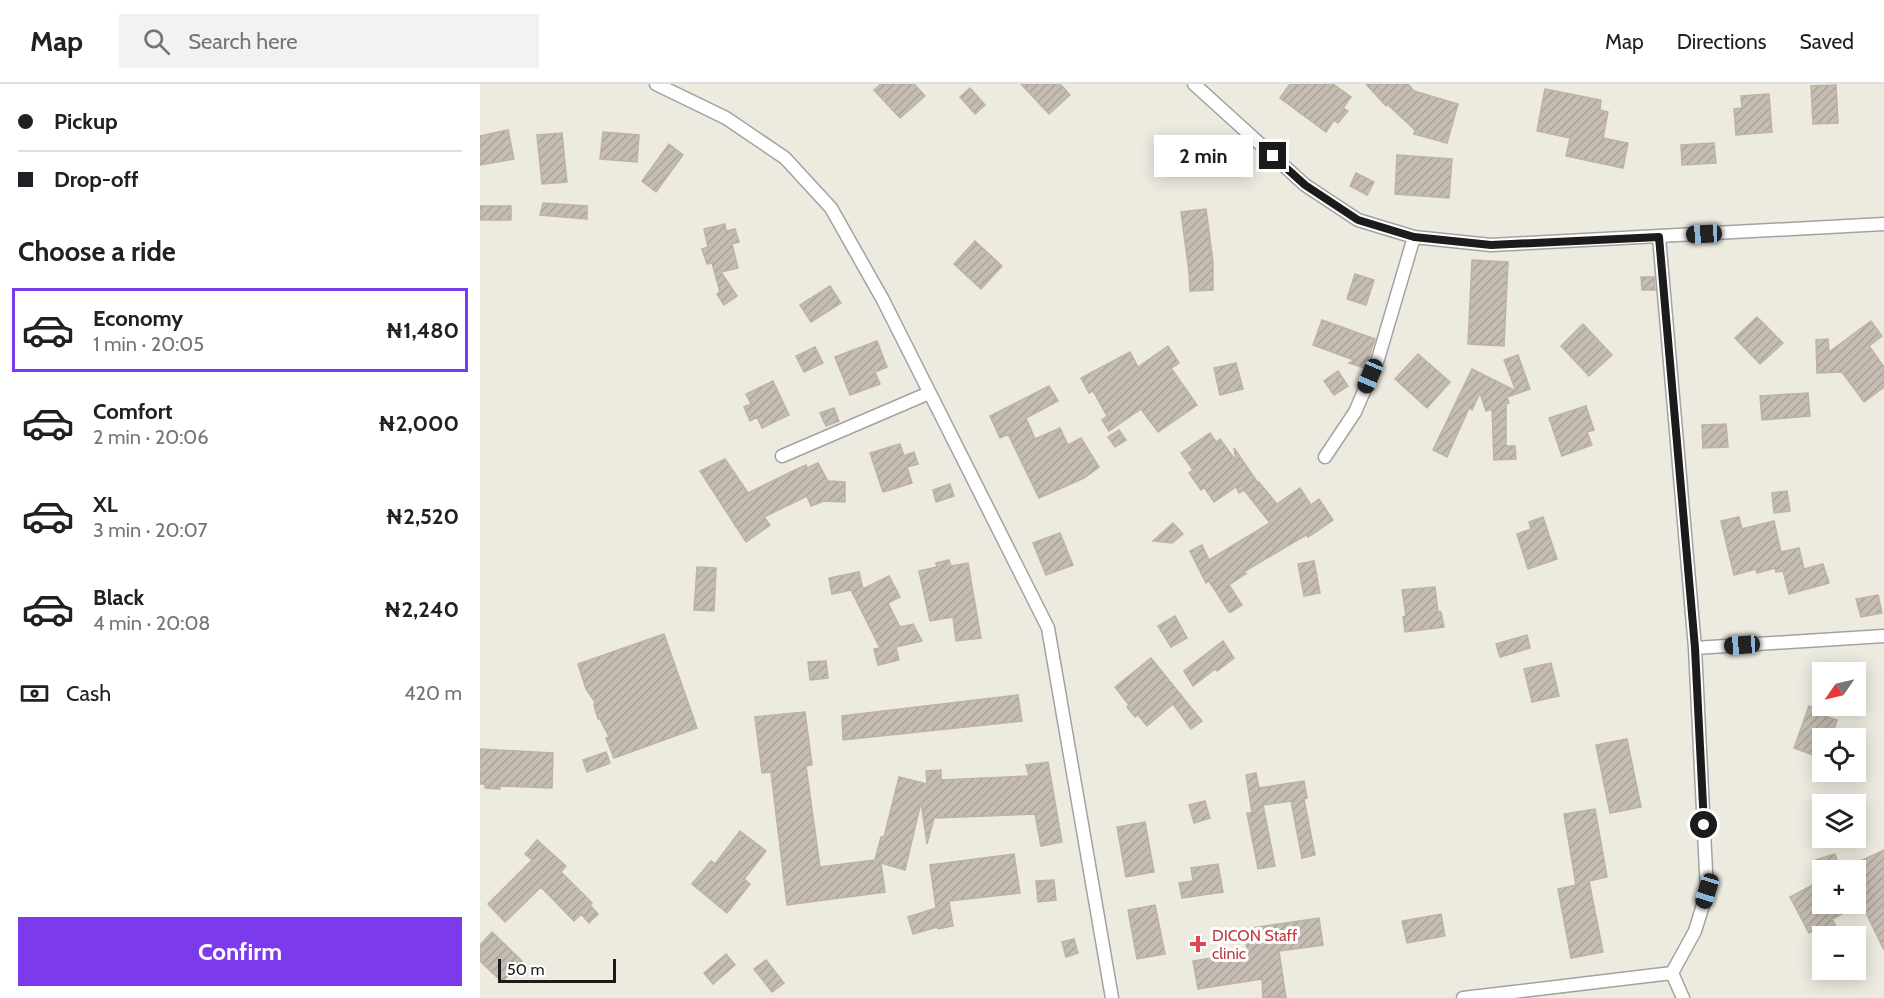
<!DOCTYPE html>
<meta charset="utf-8">
<style>
body{margin:0;font-family:Cabin,sans-serif;background:#f2f2f2;color:#202124;height:100vh;display:flex;flex-direction:column;font-size:22px;white-space:nowrap}
*{box-sizing:border-box;margin:0}
p{font-size:20px;color:#757577}
.icon{flex:none;width:33px;height:33px;fill:none;stroke:currentColor;stroke-width:2;stroke-linecap:round;stroke-linejoin:round}
.map{position:relative;flex:1;overflow:hidden}
.drawer{display:flex;flex-direction:column;background:#fff;width:480px}
.drawer>*{flex:none}
.banner{display:grid;align-content:center;height:132px;padding:0 18px;background:#fff}
.needle{width:39px;rotate:236deg}
.buttons{position:absolute;left:1332px;top:578px;display:grid;gap:12px}
.buttons a{display:grid;place-items:center;width:54px;height:54px;border-radius:0px;background:#fff;box-shadow:0 3px 15px #0003;font-size:30px}
.scale{position:absolute;left:18px;bottom:15px;width:118px;box-sizing:border-box;padding-left:6px;border:3px solid #1b1b1b;border-top:0;font-size:16px;line-height:21px;white-space:nowrap;color:#1b1b1b;-webkit-text-stroke:4px #fff;paint-order:stroke}
.end{position:absolute;width:27px;height:27px;margin:-14px;border:8px solid #1b1b1b;background:#fff;box-shadow:0 0 0 3px #fff}
.from{border-radius:50%}
.bubble{position:absolute;height:42px;border-radius:0px;background:#fff;box-shadow:0 3px 15px #0003;font-size:20px;font-weight:700;line-height:42px;text-align:center}
.car{position:absolute;width:18px;height:36px;margin:-18px -9px;border-radius:8px;box-shadow:0 0 4px 2px #0007;background:linear-gradient(#222 24%,#8ab4d8 0 40%,#222 0 76%,#8ab4d8 0 86%,#222 0)}
.banner b{display:flex;align-items:center;gap:21px;height:57px;font-size:22px}
.banner b+b{border-top:2px solid #e0e0e0}
.banner i{width:15px;height:15px;background:#202124}
ul{padding:0;list-style:none}
li{display:flex;align-items:center;gap:18px;height:84px;margin:0 12px 9px;padding:0 6px;border:3px solid transparent;border-radius:0px}
li div{flex:1}
li b{display:block;font-size:22px}
li em{font-style:normal;font-weight:700}
li.current{border-color:#7c3aed}
li>.icon{width:54px;height:54px;stroke-width:1.5}
h2{padding:0 18px;font-size:27px;line-height:72px}
.pay{display:flex;align-items:center;gap:15px;height:66px;padding:0 18px;font-size:22px}
.pay p{margin-inline-start:auto}
.primary-button{display:flex;gap:12px;margin-top:auto;padding:12px 18px}
.primary-button a{flex:1;height:69px;border-radius:0px;background:#7c3aed;color:#fff;font-size:24px;font-weight:700;line-height:69px;text-align:center}
header{display:flex;align-items:center;gap:36px;box-sizing:border-box;height:84px;padding:0 30px;background:#fff;border-bottom:2px solid #e0e0e0}
header strong{font-size:28px}
nav{display:flex;gap:33px;margin-inline-start:auto;font-size:21px}
.search{width:420px;height:54px;background:#f2f2f2;display:flex;align-items:center;gap:15px;box-sizing:border-box;padding:0 21px;border-radius:0px;color:#757577;font-size:22px}
main{display:flex;flex:1;min-height:0}
.map>svg:first-child{display:block}
.building{fill:url(#building-hatch);stroke:#bfb2a2;stroke-width:1.5}
.lines{fill:none;stroke-linecap:round;stroke-linejoin:round}
.street-casing{stroke:#a2a2a2;stroke-width:15}
.street{stroke:#fff;stroke-width:12}
.route{stroke:#1b1b1b;stroke-width:8}
.health-dot{fill:#e0444e;stroke:#fff;stroke-width:2}
.labels{text-anchor:middle;stroke-width:6;stroke-linejoin:round;paint-order:stroke}
.health-label{font-size:16px;fill:#be3a42;stroke:#fff;text-anchor:start}
</style>
<header>
<strong>Map</strong>
<div class="search"><svg class="icon" aria-label="search" viewBox="0 0 24 24"><circle cx="10" cy="10" r="6"/><path d="M15 15l6 6"/></svg>Search here</div>
<nav><a>Map</a><a>Directions</a><a>Saved</a></nav>
</header>
<main>
<section class="drawer">
<div class="banner">
<b><i class="from"></i>Pickup</b>
<b><i></i>Drop-off</b>
</div>
<h2>Choose a ride</h2>
<ul>
<li class="current"><svg class="icon" aria-label="car" viewBox="0 0 24 24"><path d="M5 17H2v-5l4-1 3-4h7l3 4 3 1v5h-3M9 17h6M6 11h13"/><circle cx="7" cy="17" r="2"/><circle cx="17" cy="17" r="2"/></svg><div><b>Economy</b><p>1 min · 20:05</p></div><em>₦1,480</em></li>
<li><svg class="icon" aria-label="car" viewBox="0 0 24 24"><path d="M5 17H2v-5l4-1 3-4h7l3 4 3 1v5h-3M9 17h6M6 11h13"/><circle cx="7" cy="17" r="2"/><circle cx="17" cy="17" r="2"/></svg><div><b>Comfort</b><p>2 min · 20:06</p></div><em>₦2,000</em></li>
<li><svg class="icon" aria-label="car" viewBox="0 0 24 24"><path d="M5 17H2v-5l4-1 3-4h7l3 4 3 1v5h-3M9 17h6M6 11h13"/><circle cx="7" cy="17" r="2"/><circle cx="17" cy="17" r="2"/></svg><div><b>XL</b><p>3 min · 20:07</p></div><em>₦2,520</em></li>
<li><svg class="icon" aria-label="car" viewBox="0 0 24 24"><path d="M5 17H2v-5l4-1 3-4h7l3 4 3 1v5h-3M9 17h6M6 11h13"/><circle cx="7" cy="17" r="2"/><circle cx="17" cy="17" r="2"/></svg><div><b>Black</b><p>4 min · 20:08</p></div><em>₦2,240</em></li>
</ul>
<div class="pay"><svg class="icon" aria-label="cash" viewBox="0 0 24 24"><path d="M3 7h18v10H3z"/><circle cx="12" cy="12" r="2"/></svg>Cash<p>420 m</p></div>
<div class="primary-button"><a>Confirm</a></div>
</section>
<div class="map">
<svg width="1404" height="914" viewBox="0 0 1404 914">
<defs>
<pattern id="building-hatch" width="6" height="6" patternUnits="userSpaceOnUse" patternTransform="scale(1.5)"><rect width="6" height="6" fill="#c5bdb3"/><path d="M-1 1l2-2M0 6l6-6M5 7l2-2" fill="none" stroke="#a9a299"/></pattern>
</defs>
<rect width="100%" height="100%" fill="#edeae0"/>
<path class="building" d="M401,0H434L445,12L420,34L394,6Z
M541,0H580L590,11L569,30Z
M810,0H853L871,13L863,24L868,27L858,39L854,36L846,48L800,14Z
M886,0H928L934,7L978,20L967,59L934,50L935,46L907,20L906,22Z
M1356,1L1358,39L1333,40L1331,2Z
M490,4L505,21L495,30L480,13Z
M1065,5L1121,16L1120,26L1128,28L1123,54L1148,59L1143,84L1086,72L1090,54L1057,47Z
M1289,10L1292,48L1256,51L1254,25L1262,24L1261,12Z
M28,46L34,75L0,81V52Z
M123,48L159,51L157,78L120,75Z
M82,49L87,98L62,100L57,51Z
M1234,59L1236,79L1202,81L1201,61Z
M189,60L203,71L176,108L162,97Z
M917,71L972,75L969,114L915,110Z
M876,89L894,98L887,111L870,102Z
M63,119L107,122V135L60,131Z
M0,122H31V136H0Z
M726,125L733,178V206L710,207L709,188L701,128Z
M245,140L246,147L255,145L259,158L252,160L258,184L241,188L257,212L244,221L237,210L240,208L232,179L227,180L222,165L228,163L224,145Z
M495,157L522,182L501,205L474,180Z
M992,176L1028,178L1024,262L988,260Z
M875,190L894,196L886,221L867,215Z
M1161,193H1174L1175,206H1162Z
M350,202L361,219L331,238L320,221Z
M1277,233L1303,259L1280,280L1255,254Z
M842,236L895,255L885,284L869,279L874,276L833,261Z
M1391,237L1402,252L1389,262L1404,283V303L1384,318L1362,288L1337,289L1336,256L1348,255L1349,268Z
M1103,240L1132,271L1109,292L1081,262Z
M397,257L407,283L395,288L400,300L370,311L355,273Z
M688,262L699,279L691,284L717,321L678,348L661,325L629,347L622,336L627,332L613,307L609,309L601,294L650,268L658,283Z
M335,263L343,279L324,288L316,272Z
M938,270L970,298L947,324L915,295Z
M1038,271L1050,305L1027,313L1029,319L1026,320V362H1035L1036,375L1014,376L1012,325L1006,327L1000,309L992,326L989,324L967,373L953,366L992,285L1036,307L1024,276Z
M756,279L763,305L740,311L734,284Z
M858,287L868,302L854,311L844,297Z
M293,297L309,331L282,344L277,333L270,337L264,323L271,320L266,310Z
M569,302L578,317L546,334L555,355L580,344L588,361L601,354L619,383L604,394L559,414L528,350L520,354L510,332Z
M1328,309L1330,332L1282,336L1280,312Z
M1106,322L1114,346L1107,348L1112,361L1082,372L1069,334Z
M354,324L359,337L346,342L340,329Z
M1246,340L1248,363L1223,364L1222,341Z
M639,346L646,356L635,363L628,353Z
M730,349L736,358L740,355L756,377L754,364L778,399L779,398L797,420L820,404L831,421L839,415L853,436L828,453L826,451L760,490L767,489L749,501L762,521L751,528H749L729,497L726,499L710,467L722,461L729,476L790,439L764,406L759,409L756,403L734,418L724,403L721,406L709,389L713,386L701,369Z
M420,360L424,372L434,368L438,380L427,383L432,399L403,408L390,369Z
M245,375L268,409L315,386L326,381L327,384L338,379L348,397L365,398V418L344,417L331,422L327,412L284,433L290,441L266,458L220,387Z
M470,400L474,412L456,418L453,406Z
M1307,407L1310,427L1294,429L1292,409Z
M1063,433L1077,475L1048,485L1037,450L1051,445L1049,438Z
M1259,433L1262,445L1294,437L1301,468L1319,464L1324,485L1343,480L1349,499L1309,510L1303,487L1296,488L1295,484L1277,489L1276,485L1254,491L1241,437Z
M693,439L703,450L692,459L673,457Z
M580,449L593,481L566,491L553,459Z
M469,476L471,482L488,479L501,554L476,557L473,533L450,537L439,487L457,483L456,479Z
M834,477L840,509L824,512L818,480Z
M217,483L236,484L234,527L214,526Z
M379,488L383,505L409,492L420,513L408,519L420,543L433,540L442,557L416,563L419,576L398,581L394,565L400,564L371,506L352,510L349,494Z
M955,503L958,528H961L964,543L925,548L923,533L926,532L922,506Z
M1398,511L1402,529L1381,533L1376,515Z
M695,532L707,554L691,563L678,542Z
M184,550L217,644L134,674L126,654L129,653L120,635H118L114,621L115,618L106,605L98,580Z
M1047,551L1050,564L1020,573L1016,560Z
M743,557L754,574L737,587L735,585L713,602L704,587Z
M671,574L722,637L711,645L693,620L667,642L658,631L655,633L647,623L649,621L635,603Z
M346,577L348,594L330,596L328,578Z
M1071,579L1079,612L1052,618L1044,585Z
M538,611L542,637L363,656L362,632Z
M1329,622L1343,627L1342,631L1357,636L1351,654H1342L1336,672L1314,664Z
M325,628L332,681L326,682L340,783L395,776L401,753H404L419,693L447,700L446,687L461,686V696L549,692L546,681L568,678L582,758L561,762L555,730L454,734L447,760L441,718L425,786L401,779L405,808L307,821L291,688L282,689L275,633Z
M1147,655L1161,723L1130,729L1116,661Z
M0,665L73,669L72,704L20,702V705L5,704V700H0Z
M126,668L130,679L107,688L103,676Z
M776,689L779,704L824,697L827,714L824,715L835,771L822,774L811,717L783,721L795,782L778,785L767,729H772L766,691Z
M725,717L730,734L714,739L709,721Z
M1115,725L1127,793L1109,797L1123,868L1091,874L1078,805L1096,801L1084,730Z
M665,738L674,788L646,793L637,743Z
M260,747L286,767L264,795L270,800L247,829L212,800L231,777L235,780Z
M57,756L86,782L81,788L112,819L110,821L118,830L109,839L101,830L94,837L61,803L25,838L8,820L52,776L45,770Z
M1404,766V866L1381,819L1376,822V779Z
M534,770L540,809L469,817L473,842L458,845L457,843L433,850L428,833L456,824L450,781Z
M1355,770L1360,786H1340L1336,776Z
M738,780L743,808L702,814L699,799L713,797L711,784Z
M574,796L576,816L558,818L556,797Z
M1342,796V819H1356L1362,830L1352,835L1361,852H1341L1337,845L1329,849L1310,813Z
M675,821L685,870L657,875L648,826Z
M961,830L965,852L927,859L922,837Z
M839,834L843,861L799,867L806,914H783L782,895L718,905L713,877L767,868L765,845Z
M12,848L42,877L22,898L0,877V861Z
M594,855L598,869L586,873L582,858Z
M246,870L255,881L233,900L224,889Z
M286,876L304,899L292,908L274,885Z"/>
<g class="lines">
<g class="street-casing">
<path id="street" d="M176,0L246,34L305,74L351,124L403,216L568,544L632,914
M714,0L825,101L878,136L934,153L1011,161L1404,140
M1179,153L1215,564L1227,808L1215,847L1192,889L1203,914
M302,372L449,309
M845,373L875,328L898,275L934,153
M1215,564L1404,552
M983,914L1192,889"/>
</g>
<use href="#street" class="street"/>
</g>
<g class="lines">
<path class="route" d="M793,72L825,101L878,136L934,153L1011,161L1179,153L1215,564L1224,741"/>
</g>
<path class="health-dot" d="M715 851h6v6h6v6h-6v6h-6v-6h-6v-6h6z"/>
<g class="labels">
<g class="health-label">
<text x="732" y="857">DICON Staff<tspan x="732" dy="18">clinic</tspan></text>
</g>
</g>
</svg>
<div class="buttons">
<a><svg class="needle" viewBox="-14 -14 28 28"><path d="M0-13l5 13h-10z" fill="#e53935"/><path d="M0 13l5-13h-10z" fill="#757577"/></svg></a>
<a><svg class="icon" aria-label="locate" viewBox="0 0 24 24"><circle cx="12" cy="12" r="6"/><path d="M12 2v4M12 18v4M2 12h4M18 12h4"/></svg></a>
<a><svg class="icon" aria-label="layers" viewBox="0 0 24 24"><path d="M12 4l9 5-9 5-9-5zM3 14l9 5 9-5"/></svg></a>
<a>+</a>
<a>−</a>
</div>
<div class="scale">50 m</div>
<i class="end from" style="left:1224px;top:741px"></i>
<i class="end" style="left:793px;top:72px"></i>
<div class="bubble" style="left:674px;top:51px;width:99px">2 min</div>
<i class="car" style="left:1224px;top:150px;rotate:267deg"></i>
<i class="car" style="left:890px;top:292px;rotate:203deg"></i>
<i class="car" style="left:1262px;top:561px;rotate:266deg"></i>
<i class="car" style="left:1227px;top:807px;rotate:197deg"></i>
</div>
</main>
